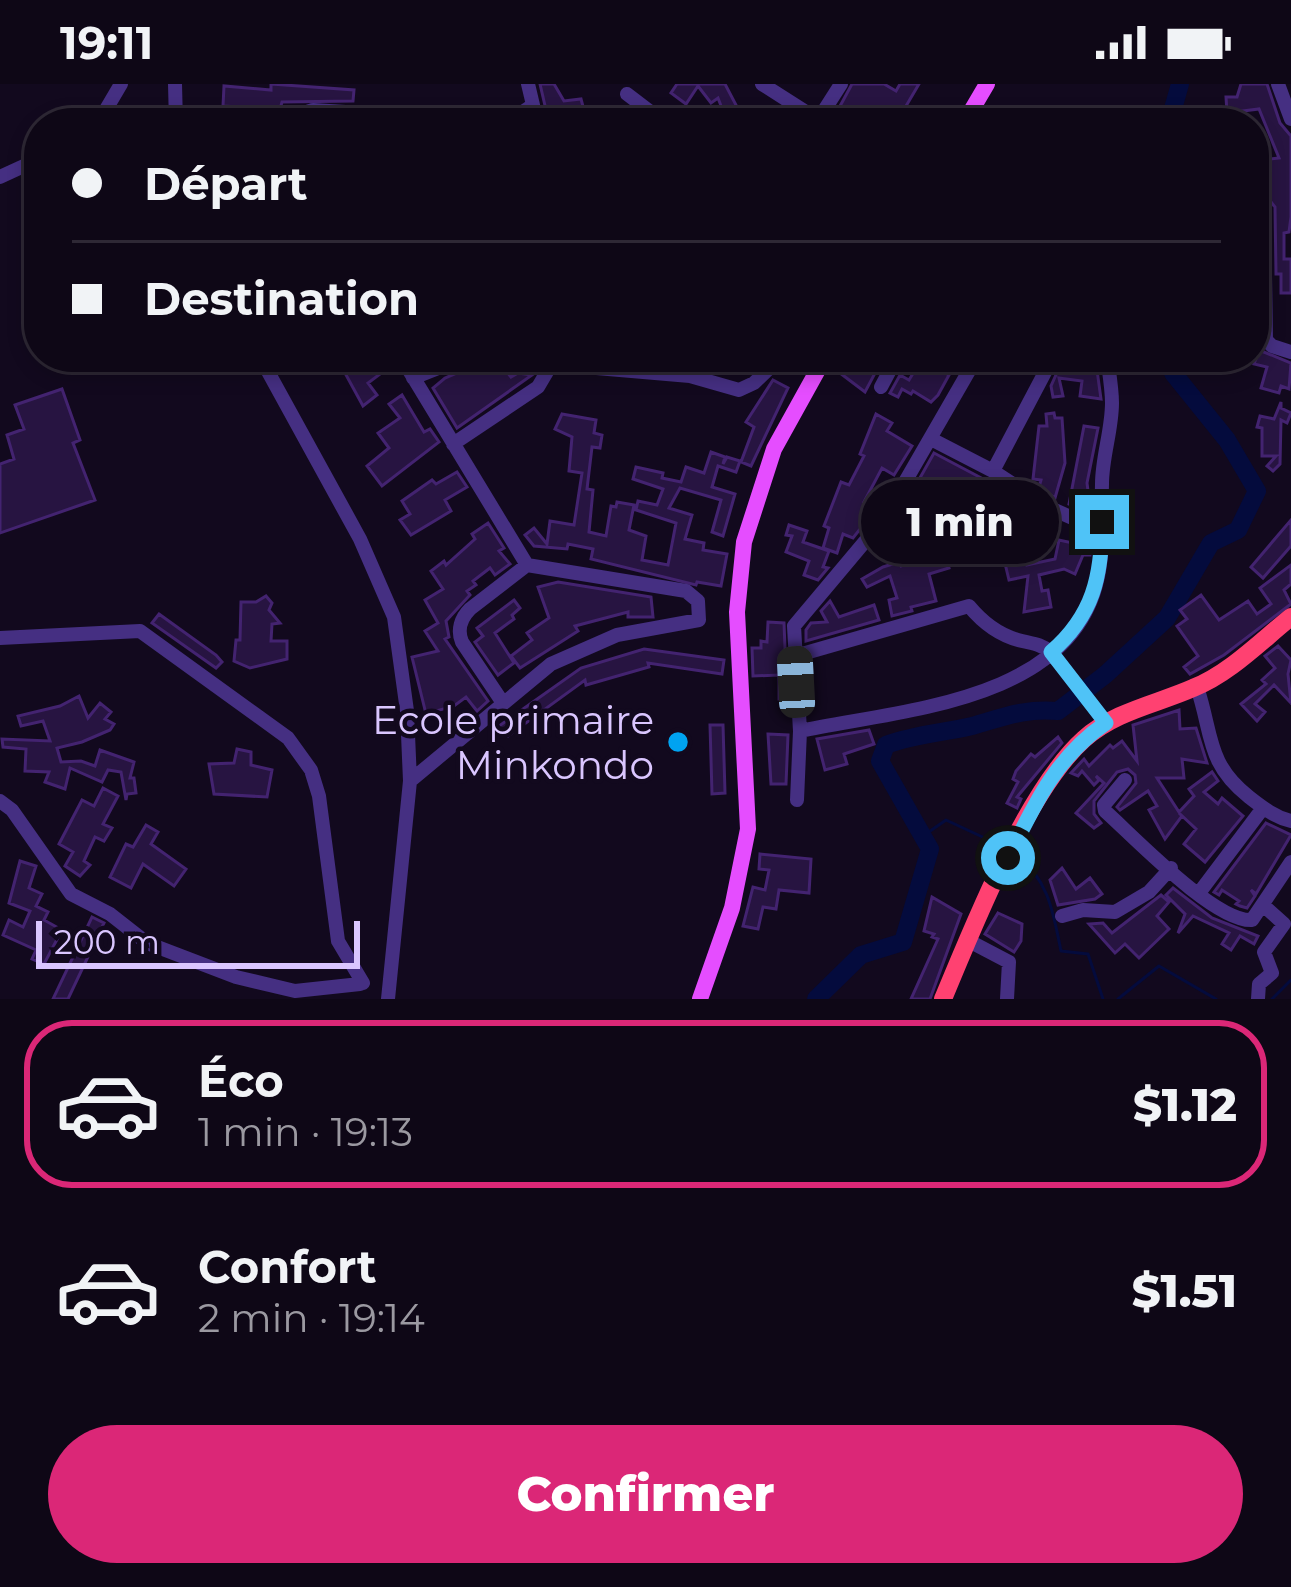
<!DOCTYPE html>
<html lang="fr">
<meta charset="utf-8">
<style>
body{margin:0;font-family:Montserrat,sans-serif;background:#17101f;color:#f1f3f6;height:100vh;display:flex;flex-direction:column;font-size:45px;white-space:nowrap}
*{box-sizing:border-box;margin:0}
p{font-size:39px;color:#9b99a1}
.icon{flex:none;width:66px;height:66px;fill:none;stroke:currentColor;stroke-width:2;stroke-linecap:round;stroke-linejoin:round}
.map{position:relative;height:915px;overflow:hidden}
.drawer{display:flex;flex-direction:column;background:#0e0716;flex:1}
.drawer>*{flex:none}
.hud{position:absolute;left:24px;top:24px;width:1245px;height:264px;border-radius:48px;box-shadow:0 6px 18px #0003,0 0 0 3px #2e2835;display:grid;align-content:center;height:264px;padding:0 48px;background:#0e0716}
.scale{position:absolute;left:36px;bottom:30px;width:324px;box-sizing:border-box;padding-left:12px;border:6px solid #dac6ff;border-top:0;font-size:33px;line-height:42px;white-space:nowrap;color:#dac6ff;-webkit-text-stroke:9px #12091e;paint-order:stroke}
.end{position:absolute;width:54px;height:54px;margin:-27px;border:15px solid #4fc3f7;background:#111;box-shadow:0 0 0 6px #111}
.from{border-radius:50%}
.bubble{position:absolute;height:84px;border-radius:42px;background:#0e0716;box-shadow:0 6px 18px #0003,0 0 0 3px #2e2835;font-size:39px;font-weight:800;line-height:84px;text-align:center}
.car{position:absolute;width:36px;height:72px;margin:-36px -18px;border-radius:15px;box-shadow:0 0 9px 3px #0007;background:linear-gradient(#222 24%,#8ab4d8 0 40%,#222 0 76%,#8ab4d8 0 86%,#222 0)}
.hud b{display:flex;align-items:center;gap:42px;height:114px;font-size:45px}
.hud b+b{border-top:3px solid #2e2835}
.hud i{width:30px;height:30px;background:#f1f3f6}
ul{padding:21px 0 0;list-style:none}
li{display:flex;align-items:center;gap:36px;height:168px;margin:0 24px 18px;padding:0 24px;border:6px solid transparent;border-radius:48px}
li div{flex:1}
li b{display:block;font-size:45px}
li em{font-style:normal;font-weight:800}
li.active{border-color:#db2777}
li>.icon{width:108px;height:108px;stroke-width:1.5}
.primary-button{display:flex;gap:24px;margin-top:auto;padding:24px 48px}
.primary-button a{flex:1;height:138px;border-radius:72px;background:#db2777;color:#fff;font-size:48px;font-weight:800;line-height:138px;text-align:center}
.status{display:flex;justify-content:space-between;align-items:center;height:84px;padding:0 60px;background:#0e0716;direction:ltr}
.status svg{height:33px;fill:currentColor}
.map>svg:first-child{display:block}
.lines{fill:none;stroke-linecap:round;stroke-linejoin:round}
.stream{stroke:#040b3d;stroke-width:3}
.river{stroke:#040b3d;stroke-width:18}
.building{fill:#271441;stroke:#432370;stroke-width:3}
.minor{stroke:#452f82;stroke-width:14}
.major{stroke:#e54dff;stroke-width:16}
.highway{stroke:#ff4171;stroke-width:18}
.route{stroke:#4fc3f7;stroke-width:15}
.poi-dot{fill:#00a3f1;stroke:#12091e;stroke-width:4.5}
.labels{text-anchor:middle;stroke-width:9;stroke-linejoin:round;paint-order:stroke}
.poi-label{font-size:39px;fill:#dac6ff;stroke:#12091e;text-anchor:end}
</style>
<div class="status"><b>19:11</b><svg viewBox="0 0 49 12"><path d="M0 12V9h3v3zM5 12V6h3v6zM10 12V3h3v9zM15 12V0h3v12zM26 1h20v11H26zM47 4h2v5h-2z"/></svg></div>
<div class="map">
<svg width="1291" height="915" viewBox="0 0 1291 915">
<rect width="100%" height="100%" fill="#12091e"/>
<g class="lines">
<path class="stream" d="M923,752L946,736L1004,763
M1017,771C1049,797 1053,828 1061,867L1088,870L1103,915
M1118,915L1159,882L1216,915
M1272,915L1291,896"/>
<path class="river" d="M1169,39L1180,0
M816,915L861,871L903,858L930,765L880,677L886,661C915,650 943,649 972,642C1004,633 1024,624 1058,627L1105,591L1167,534L1211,459L1238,446L1257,407L1227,356L1173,289L1171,273"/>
</g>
<path class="building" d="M271,0L354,6L353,17L282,18L276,39H269L271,25L223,22L224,2L271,6Z
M540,0H554L564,17L581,15L585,30L570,34L569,39H540L546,26Z
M677,0H725L736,21L723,27L718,14L711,19L698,2L686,20L671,9Z
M852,0H884L896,7L900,0H919L896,39H845L850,30L839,24Z
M1241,0H1267L1280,39L1291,52V133L1289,148L1284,149V175H1291V209H1281V190H1276L1275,123L1267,113L1260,76L1279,74L1259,25L1227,29L1226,13H1237Z
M1259,266L1291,279L1289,305L1281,302L1279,309L1261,304L1267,283L1254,280Z
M347,273H385L392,281L368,299L377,311L363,322L339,278Z
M864,273L882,276L865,308L840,289L848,275L859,281Z
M923,273H941L935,283L949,291L938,311L931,318L913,307L911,310L902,305L898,313L890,309L900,291L909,296Z
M1064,273H1076L1075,283L1097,286L1101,315L1080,312L1082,297L1059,294L1063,312L1053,313L1051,302Z
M468,284L507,288L511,293L518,289L532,291L457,344L433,304L445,294Z
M773,296L788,304L751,382L741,378L754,343L746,338Z
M62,305L80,356L73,359L95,416L0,449V380L14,375L7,351L24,345L15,321Z
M402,311L424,348L430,345L439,358L382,402L367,382L389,364L378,349L400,334L389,320Z
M1281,318V324L1291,329L1287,339L1281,336L1280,380L1273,387L1267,382L1276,372H1262V344L1257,343L1260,332L1274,335Z
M1054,329L1055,334H1062L1065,379L1055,414L1039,403L1041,396L1033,395L1039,342H1047L1046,330Z
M562,330L596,336L594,349L602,351L600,364L592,363L587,405L593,406L589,448L606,452L611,422L616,423L617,418L634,421L629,446L646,452L642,476L668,481L676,439L636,426L638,417L657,421L663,405L633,395L636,383L663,389L662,394L681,398L686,383L704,389L711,368L725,373L723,380L727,373L740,377L736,388L718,382L712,403L735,410L723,452L712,448L721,416L680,404L669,424L692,431L685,455L704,459L703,466L727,470L721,502L697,498L696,501L591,475L593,465L568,460L567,465L534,462L525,451L534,444L547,460L550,437L574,441L582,389L569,387L572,353L555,345Z
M876,330L892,339L887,347L912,362L894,391L882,384L864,418L876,425L853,454L843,450L837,469L823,464L829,444L824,442L841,398L849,401L864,372L860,370Z
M1084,342L1098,344L1087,399L1091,430L1069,420Z
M934,369L987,397L1014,414L1012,417L1044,433L1043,437L1022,435L1027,481L1055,475L1059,456L1077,460V451L1091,454L1090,471H1083L1075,490L1064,485L1039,491L1042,507L1048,506L1051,523L1024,528L1028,492L1009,496L1002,467L985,472L977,456L951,464L944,454L973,445L971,437L988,432L992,446L1022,441L988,421L990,418L983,414L987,407L969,397L960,413L971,419L967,426L937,410L934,415L929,412L917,431L910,427L923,405L916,401Z
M457,388L467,403L445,416L451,427L411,451L400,436L410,430L402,417L432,396L436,400Z
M1291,436V462L1263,494L1251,483Z
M488,439L504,464L499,467L510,480L495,491L490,484L473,497L476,501L467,507L470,511L446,537L449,553L445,555L488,617L477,627L466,613L454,622L426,630L412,573L438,567L425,547L438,539L425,516L443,505L431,487L444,477L446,481L475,455L472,450Z
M789,441L807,447L803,458L829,467L823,483L828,484L818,496L804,491L809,477L786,468L792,452L786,451Z
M944,468L949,484L929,490L936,517L911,523L912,527L892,532L889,516L897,514L890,492L867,503L862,495L883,483L899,478L901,482Z
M1291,481V500L1284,506L1291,520L1224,571L1190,590L1184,583L1198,572L1177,542L1187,535L1180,526L1201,511L1219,536L1248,517L1257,530L1271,520L1260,504Z
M558,498L651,513L653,533H628V528L575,542L578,547L520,584L511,572L532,556L527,549L549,534L538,503Z
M266,512L272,519L269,526L280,539L272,540L271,557H287V575L250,584L234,577L236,556H240L241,518H256Z
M514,516L520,524L512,531L514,535L495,549L514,579L498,591L475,558L483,552L477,544Z
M830,517L839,533L874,521L879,536L806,557V546L811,539L827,538L821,527Z
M159,530L216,571L222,578L216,584L152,539Z
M768,538L784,539L787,615H779V591L753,592L752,564H761V557L767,558Z
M1278,562L1291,576L1288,590L1291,619L1274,601L1255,620L1265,628L1257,637L1241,620L1266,600L1262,596L1275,584L1265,572Z
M644,565L724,576L722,590L648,579L649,583L586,601L585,596L508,652L499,642L581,584Z
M79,612L88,634L100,619L111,628L105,635L114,640L110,646L82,658L57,664L61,678L81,677L95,682L100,666L134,678L130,694H134L136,709L127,710L126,716L121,688L108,686L102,698L70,684L65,705L45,698L49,688L25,687L26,665L3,663L2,655L50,657L43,637L21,642L18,632L60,622Z
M1179,626L1180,645L1196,644L1207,679L1182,675L1184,694H1157L1179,728L1194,712L1189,705L1212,688L1218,697L1204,708L1218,720L1222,714L1243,732L1205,778L1184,760L1196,745L1179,729L1182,732L1165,755L1149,726L1157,722L1148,707L1120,726L1117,723L1136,699L1135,691L1128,685L1117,688L1094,717V730L1101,739L1094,744L1076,729L1104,699L1096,692L1099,696L1094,701L1082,687L1078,692L1071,689L1084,675L1089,682L1110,661L1113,664L1122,657L1137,677L1133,641Z
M710,641H723L725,709L712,710Z
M869,646L874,660L844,670L847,680L825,686L817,655Z
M768,650L788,651L786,700H771Z
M1058,653L1062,659L1017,713L1021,715L1017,724L1007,719L1018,698L1013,695L1016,687L1031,670L1035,673Z
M237,665L251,668V681L272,686L267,713L214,710L209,680L234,679Z
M103,704L118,712L103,740L112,744L104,757L95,753L84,777L90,781L80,792L65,782L73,768L59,760L82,716L94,722Z
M1266,739L1291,751L1256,810L1251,806L1255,812L1247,824L1240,822L1236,820L1239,817L1222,806L1219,811L1214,808Z
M146,741L158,748L151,760L186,785L174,802L143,780L131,804L110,793L126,760L133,763Z
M760,770L811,775L809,809L779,806L776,825L763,823L758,845L743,842L753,803L765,806L769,786L759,785Z
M20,777L36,782L29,804L42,810L36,822L48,828L44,836L62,846L44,880L32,875L36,866L3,851L9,836L23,843L30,827L9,819Z
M1062,784L1076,805L1090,794L1102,810L1095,815L1058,821L1050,796Z
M1173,804L1212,834L1258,852L1254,860L1240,852L1231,866L1222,860L1229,849L1193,832L1178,849L1185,830L1166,811Z
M1161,811L1169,818L1157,832L1169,845L1139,874L1125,860L1115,869L1089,840L1103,839L1112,849Z
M932,813L961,830L930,915H911L938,855L932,853L934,850L924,847Z
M998,829L1022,840L1021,857L1014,868L985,850Z
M92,833L104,839L68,915H53Z"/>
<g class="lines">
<path class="minor" d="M175,0L176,39
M762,0L823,39
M1278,0L1291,35
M627,10L665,39
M818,36L841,0
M98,39L121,0
M287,39L295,32L313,26L508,38L533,21L528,0
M0,93L39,75
M1264,124L1266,256L1272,262L1291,268
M260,273L360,455L394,533L407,627L410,697L388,915
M401,273L527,481L686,507L698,517L699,536L617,551L551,580L410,697
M413,294L466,273L690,292L739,306L754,299L781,273
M881,303L897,273
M931,355L993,387L1053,273
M453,360L538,303L551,281
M993,387L1050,424L1102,447
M0,554L140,547L288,654L311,686L319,712L338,857L363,899
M795,572L969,522C983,539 1000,552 1022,557C1035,560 1040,560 1051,568L1106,639
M1197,603C1213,651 1206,679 1249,713C1263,724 1275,733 1291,737
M503,619L462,558C457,546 461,534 470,525L527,481
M800,647L794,542L883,436L977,273
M1125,696L1104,721L1105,727C1135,754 1215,838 1252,836L1291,778
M797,716L800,647C898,626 1065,619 1096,501C1105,467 1101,434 1102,400C1102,373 1112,346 1112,319C1112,304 1109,288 1107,273
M0,717L12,726L71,810L110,830L147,859L236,893L295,907L360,900
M1199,809L1263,724
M1062,832L1083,826L1115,828L1149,808L1171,784
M969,857L1009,878L1007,915
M1258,915L1259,900L1272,889L1264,868L1284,840L1263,821"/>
<path class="major" d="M964,39L987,0
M700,915L732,824L748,745L737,528L744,458L774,365L825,273"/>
<path class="highway" d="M943,915C974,841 1027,706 1084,655C1115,627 1157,620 1193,604C1229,590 1261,557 1291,533"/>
</g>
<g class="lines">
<path class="route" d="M1008,774C1034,721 1056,673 1106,639L1051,568C1093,532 1102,492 1102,438"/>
</g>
<circle class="poi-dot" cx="678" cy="658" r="12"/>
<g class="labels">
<g class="poi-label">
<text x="654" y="650">Ecole primaire<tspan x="654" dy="45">Minkondo</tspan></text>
</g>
</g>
</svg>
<div class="scale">200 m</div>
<i class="end from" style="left:1008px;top:774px"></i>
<i class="end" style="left:1102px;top:438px"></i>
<div class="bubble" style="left:861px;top:396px;width:198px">1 min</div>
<i class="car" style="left:796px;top:598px;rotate:357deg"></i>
<div class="hud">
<b><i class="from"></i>Départ</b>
<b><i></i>Destination</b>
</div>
</div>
<section class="drawer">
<ul>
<li class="active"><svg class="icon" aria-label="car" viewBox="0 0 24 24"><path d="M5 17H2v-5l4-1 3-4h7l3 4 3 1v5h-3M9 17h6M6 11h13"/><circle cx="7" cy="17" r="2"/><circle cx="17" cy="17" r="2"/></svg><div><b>Éco</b><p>1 min · 19:13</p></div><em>$1.12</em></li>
<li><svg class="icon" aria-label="car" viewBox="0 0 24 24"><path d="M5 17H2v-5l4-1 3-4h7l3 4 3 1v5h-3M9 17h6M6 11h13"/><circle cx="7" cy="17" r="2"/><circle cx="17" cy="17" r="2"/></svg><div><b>Confort</b><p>2 min · 19:14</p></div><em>$1.51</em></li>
</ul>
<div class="primary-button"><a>Confirmer</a></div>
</section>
